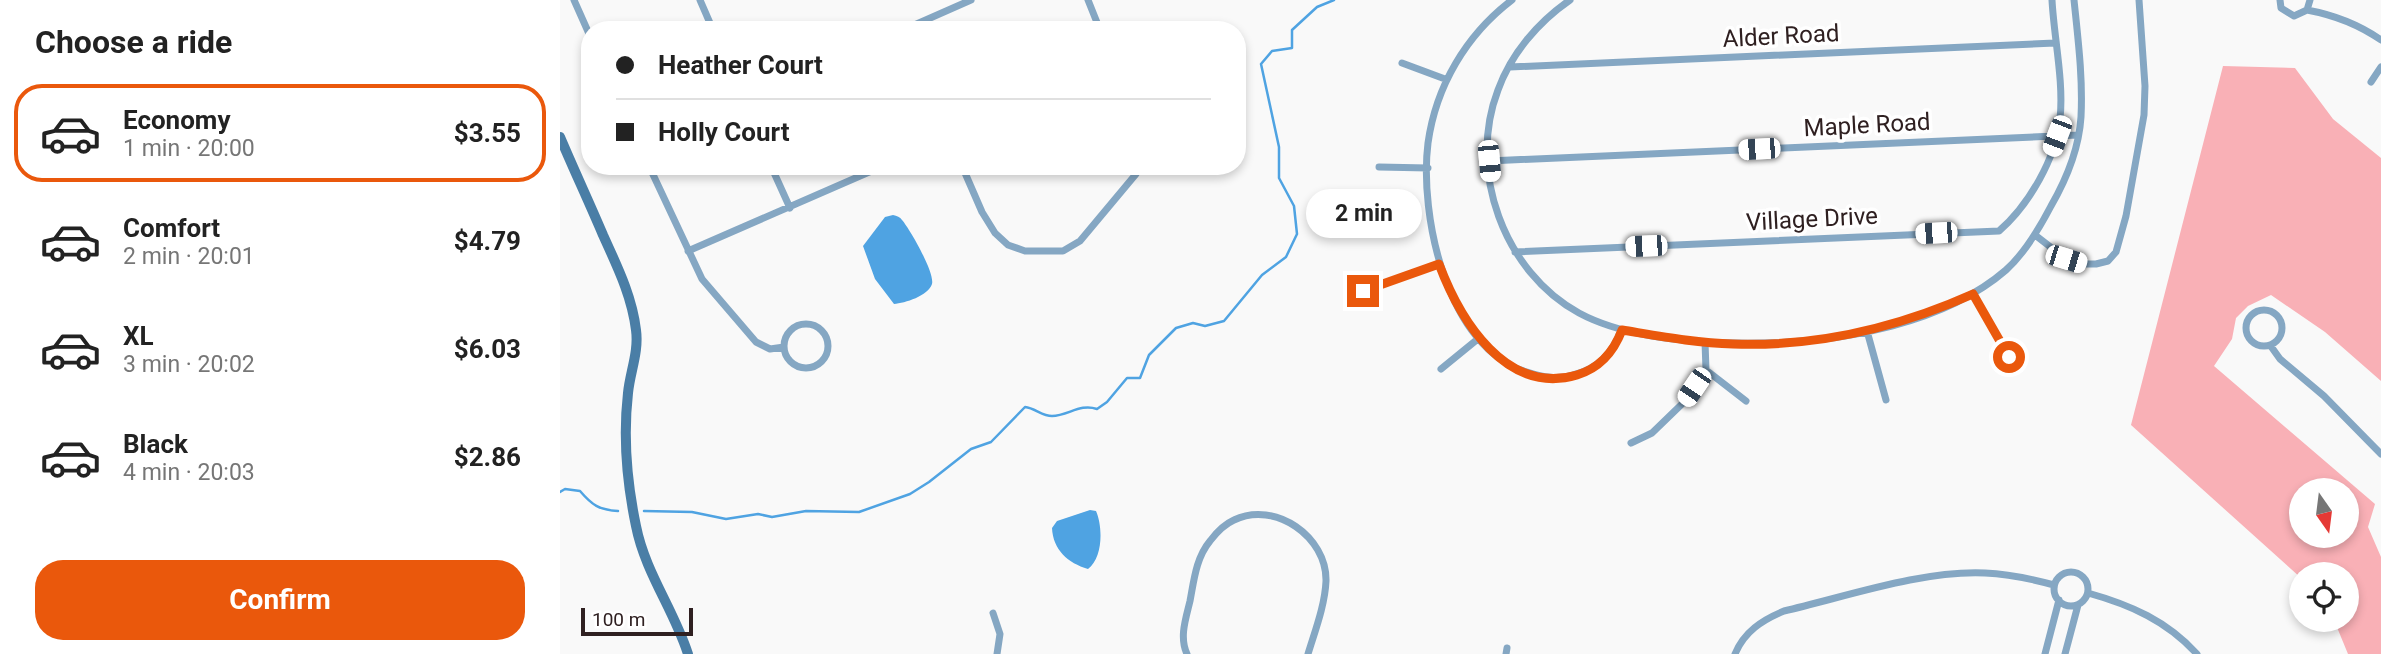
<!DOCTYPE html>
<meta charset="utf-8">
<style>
body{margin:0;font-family:Roboto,sans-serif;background:#f6f6f6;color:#222;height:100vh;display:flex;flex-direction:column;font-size:26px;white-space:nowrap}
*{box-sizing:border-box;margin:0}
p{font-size:23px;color:#767676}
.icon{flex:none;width:38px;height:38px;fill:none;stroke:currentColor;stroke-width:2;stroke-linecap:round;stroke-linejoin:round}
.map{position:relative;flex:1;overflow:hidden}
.side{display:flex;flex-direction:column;background:#fff;width:560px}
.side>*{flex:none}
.hud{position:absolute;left:21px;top:21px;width:665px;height:154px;border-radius:28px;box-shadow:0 4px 10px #0003;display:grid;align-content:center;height:154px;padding:0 35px;background:#fff}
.needle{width:46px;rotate:166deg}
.fabs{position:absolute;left:1729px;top:478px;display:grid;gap:14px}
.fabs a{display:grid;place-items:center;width:70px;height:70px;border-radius:50%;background:#fff;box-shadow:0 4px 10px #0003;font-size:35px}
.scale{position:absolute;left:21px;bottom:18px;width:112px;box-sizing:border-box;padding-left:7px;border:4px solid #2f2021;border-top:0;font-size:19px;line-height:24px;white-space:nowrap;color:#2f2021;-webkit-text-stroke:5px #fff;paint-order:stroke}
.end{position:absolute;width:32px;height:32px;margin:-16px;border:9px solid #ea580c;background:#fff;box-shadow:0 0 0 4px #fff}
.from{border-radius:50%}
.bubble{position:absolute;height:49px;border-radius:24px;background:#fff;box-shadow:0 4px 10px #0003;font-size:23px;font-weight:700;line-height:49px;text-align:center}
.car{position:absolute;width:21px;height:42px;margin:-21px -10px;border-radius:9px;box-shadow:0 0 5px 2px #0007;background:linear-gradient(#fff 24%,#345 0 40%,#fff 0 76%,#345 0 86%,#fff 0)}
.hud b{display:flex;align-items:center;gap:24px;height:66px;font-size:26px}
.hud b+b{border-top:2px solid #e0e0e0}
.hud i{width:18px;height:18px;background:#222}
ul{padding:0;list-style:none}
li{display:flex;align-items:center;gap:21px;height:98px;margin:0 14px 10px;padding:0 21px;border:4px solid transparent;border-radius:28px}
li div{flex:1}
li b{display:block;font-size:26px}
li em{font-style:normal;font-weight:700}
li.on{border-color:#ea580c}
li>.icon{width:63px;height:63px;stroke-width:1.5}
h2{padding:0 35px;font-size:32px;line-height:84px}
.action{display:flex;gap:14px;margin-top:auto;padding:14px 35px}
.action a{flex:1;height:80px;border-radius:28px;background:#ea580c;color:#fff;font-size:28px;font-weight:700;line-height:80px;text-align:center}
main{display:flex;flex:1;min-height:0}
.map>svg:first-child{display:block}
.green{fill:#f9b0b6;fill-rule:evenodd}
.water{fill:#4fa3e2}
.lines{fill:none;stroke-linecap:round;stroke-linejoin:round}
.stream{stroke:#4fa3e2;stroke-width:2.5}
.street{stroke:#85a7c3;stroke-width:7}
.secondary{stroke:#4a7ea6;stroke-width:10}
.route{stroke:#ea580c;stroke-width:9}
.labels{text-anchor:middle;stroke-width:7;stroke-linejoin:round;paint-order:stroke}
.street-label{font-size:24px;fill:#2f2021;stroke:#fff}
</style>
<main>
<section class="side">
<h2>Choose a ride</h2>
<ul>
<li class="on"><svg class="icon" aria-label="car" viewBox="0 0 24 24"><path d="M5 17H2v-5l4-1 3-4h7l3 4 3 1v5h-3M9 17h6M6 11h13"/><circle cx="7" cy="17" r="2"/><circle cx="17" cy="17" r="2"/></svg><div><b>Economy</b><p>1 min · 20:00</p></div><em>$3.55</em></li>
<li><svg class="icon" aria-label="car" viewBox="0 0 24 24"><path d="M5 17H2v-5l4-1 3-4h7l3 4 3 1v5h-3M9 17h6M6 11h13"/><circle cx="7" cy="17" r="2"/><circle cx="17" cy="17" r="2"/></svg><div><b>Comfort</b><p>2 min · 20:01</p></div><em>$4.79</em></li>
<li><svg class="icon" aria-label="car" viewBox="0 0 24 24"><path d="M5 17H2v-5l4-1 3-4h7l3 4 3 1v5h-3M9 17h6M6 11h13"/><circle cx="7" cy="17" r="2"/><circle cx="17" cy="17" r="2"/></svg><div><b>XL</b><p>3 min · 20:02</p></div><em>$6.03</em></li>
<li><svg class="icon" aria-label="car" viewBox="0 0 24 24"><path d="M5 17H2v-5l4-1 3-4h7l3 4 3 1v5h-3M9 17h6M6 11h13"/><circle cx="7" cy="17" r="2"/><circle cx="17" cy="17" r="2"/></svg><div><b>Black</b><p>4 min · 20:03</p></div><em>$2.86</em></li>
</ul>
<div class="action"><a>Confirm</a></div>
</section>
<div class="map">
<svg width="1821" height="654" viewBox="0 0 1821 654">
<rect width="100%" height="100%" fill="#f9f9f9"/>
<path class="green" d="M1663,66L1735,68L1773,119L1821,158V381L1765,332L1711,295L1688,306L1676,318L1672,339L1654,366L1815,504L1808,527L1821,557V654H1788L1774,620H1787V574H1741V578L1571,425ZM1741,490H1787V536H1741Z"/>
<path class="water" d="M333,215C337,216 340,217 342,220C350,229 375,273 372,284C368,296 345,303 334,304L315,279L303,246L325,217Z
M530,510L536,511C543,527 543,558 528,569C508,563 493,550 492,528L497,521Z"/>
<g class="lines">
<path class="stream" d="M0,492L5,489L20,491C32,505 39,510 58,511
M84,511L132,512L166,519L198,514L212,517L246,511L299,512L350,494L369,482L411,449L431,442L465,407C475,408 482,416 492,416C508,416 520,403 537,409L547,402L567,378H580L589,355L616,328L633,323L645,326L664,321L702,275L726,257L737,234L734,206L719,178V147L701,64L712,51L732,48V30L757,7L774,0"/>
<path class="street" d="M14,0L30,36
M140,0L153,30
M528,0L540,30
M952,0C906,35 876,86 868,143C859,215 887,349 967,372C983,377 997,380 1013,375C1038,369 1053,353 1061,330
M1010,0C978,22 951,54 938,90C907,171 944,272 1019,313C1069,340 1148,344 1204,343C1283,342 1385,323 1446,270C1465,253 1479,229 1491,206C1506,180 1519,148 1521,117C1523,78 1518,39 1514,0
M1720,0L1721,8L1734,16L1747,10L1750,0
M1747,10C1774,15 1798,24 1821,40
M343,30L411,0
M842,63L885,79
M950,67L1495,43
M1811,82L1821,67
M929,161L1518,135
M89,166L142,279L196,342L210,349L224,347
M211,166L230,208
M402,166L422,212L435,233L448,245L465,251H503L520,241L576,174L577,166
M819,167L868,168
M1475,235L1506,259L1521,264H1536L1548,261L1556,252L1566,216L1584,115L1585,86L1579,0
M128,251L323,166
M955,252L1439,231C1469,205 1496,158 1500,119C1504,82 1494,38 1492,0
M803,291L879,264
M1413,294L1449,357
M1686 328a18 18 0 1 1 36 0a18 18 0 1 1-36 0Z
M224 346a22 22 0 1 1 44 0a22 22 0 1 1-44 0Z
M1307,331L1326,400
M1710,345L1720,359L1764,396L1821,454
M881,369L919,338
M1146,370L1186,401
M1071,443L1092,433L1122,404L1146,370L1145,342
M1494 589a17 17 0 1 1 34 0a17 17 0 1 1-34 0Z
M1528,593C1571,605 1607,621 1637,654
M433,613L440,634L437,654
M627,654C619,637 626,618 630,601C634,580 636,558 650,541C656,533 665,524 674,520C715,500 767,537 766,581C765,605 755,631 748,654
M946,654L947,648
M1175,654C1184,632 1202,620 1224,611C1285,597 1362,570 1425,573C1449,574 1472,579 1494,585
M1485,654L1499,600
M1505,654L1518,605"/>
<path class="secondary" d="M0,137C14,170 29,202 43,235C57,266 72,296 76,330C79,352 70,372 68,393C63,437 67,483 76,526C85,572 114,610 128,654"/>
</g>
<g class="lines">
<path class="route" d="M803,291L879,264C900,320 946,396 1017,375C1040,368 1054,351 1062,330C1099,336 1136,343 1173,344C1257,347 1337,328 1413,294L1449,357"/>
</g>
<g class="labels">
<g class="street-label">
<text transform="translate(1221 36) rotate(-3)" y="8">Alder Road</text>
<text transform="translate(1307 125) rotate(-3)" y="8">Maple Road</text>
<text transform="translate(1252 219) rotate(-3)" y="8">Village Drive</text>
</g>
</g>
</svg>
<div class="fabs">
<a><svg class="needle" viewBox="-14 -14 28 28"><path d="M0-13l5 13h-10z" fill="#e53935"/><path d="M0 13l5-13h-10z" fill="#767676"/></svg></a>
<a><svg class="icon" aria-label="locate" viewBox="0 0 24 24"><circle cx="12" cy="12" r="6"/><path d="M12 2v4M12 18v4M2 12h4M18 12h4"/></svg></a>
</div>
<div class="scale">100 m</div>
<i class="end from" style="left:1449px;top:357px"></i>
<i class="end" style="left:803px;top:291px"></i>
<div class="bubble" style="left:746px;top:189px;width:116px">2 min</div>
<i class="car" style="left:1497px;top:136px;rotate:201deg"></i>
<i class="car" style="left:1199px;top:149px;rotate:267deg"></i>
<i class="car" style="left:929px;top:161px;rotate:175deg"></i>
<i class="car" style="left:1376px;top:233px;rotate:267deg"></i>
<i class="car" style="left:1086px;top:246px;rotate:268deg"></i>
<i class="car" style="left:1506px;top:259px;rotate:107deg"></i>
<i class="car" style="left:1134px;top:387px;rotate:214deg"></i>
<div class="hud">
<b><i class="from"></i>Heather Court</b>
<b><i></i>Holly Court</b>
</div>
</div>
</main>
